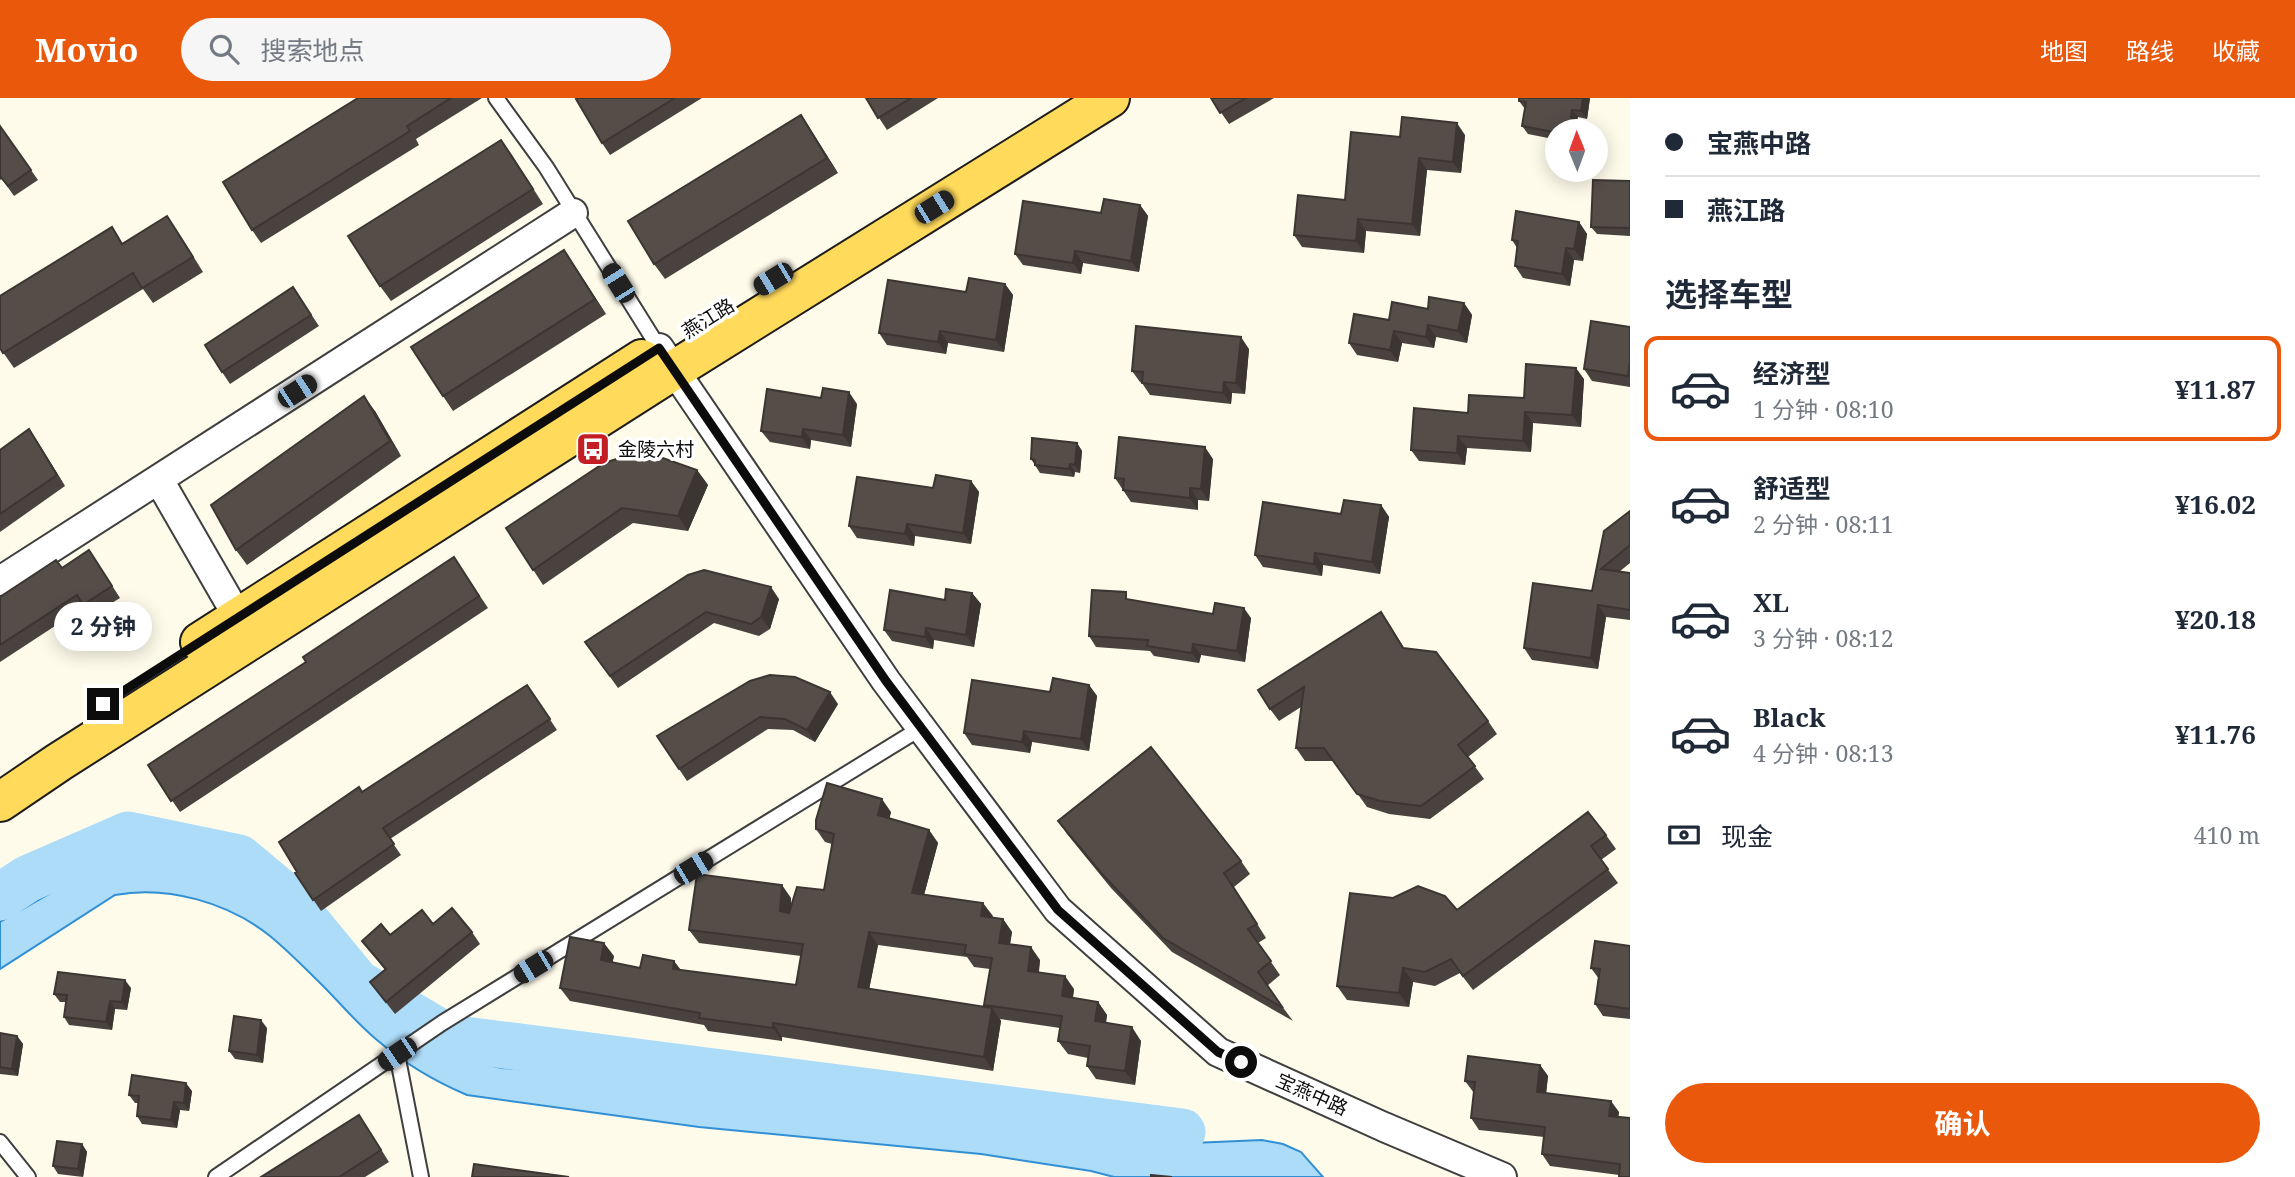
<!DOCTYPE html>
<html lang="zh">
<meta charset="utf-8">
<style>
body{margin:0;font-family:"Noto Serif","Noto Sans SC",serif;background:#f6f6f7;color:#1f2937;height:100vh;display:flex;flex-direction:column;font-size:26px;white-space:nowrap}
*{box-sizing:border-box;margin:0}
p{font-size:23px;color:#747a83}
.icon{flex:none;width:38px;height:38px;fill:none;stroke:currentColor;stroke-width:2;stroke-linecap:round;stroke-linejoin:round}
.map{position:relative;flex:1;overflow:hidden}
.drawer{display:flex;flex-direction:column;background:#fff;width:665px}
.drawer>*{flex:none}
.banner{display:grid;align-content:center;height:154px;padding:0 35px;background:#fff}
.needle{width:46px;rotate:359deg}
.buttons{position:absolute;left:1545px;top:21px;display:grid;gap:14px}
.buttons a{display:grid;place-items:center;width:63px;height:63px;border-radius:50%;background:#fff;box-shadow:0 4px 18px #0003;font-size:35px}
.end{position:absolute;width:32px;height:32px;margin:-16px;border:9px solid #0c0c0c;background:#fff;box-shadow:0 0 0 4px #fff}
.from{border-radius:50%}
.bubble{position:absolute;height:49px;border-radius:24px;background:#fff;box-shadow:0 4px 18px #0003;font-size:23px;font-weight:700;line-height:49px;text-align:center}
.car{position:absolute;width:21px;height:42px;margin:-21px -10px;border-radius:9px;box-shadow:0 0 5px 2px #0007;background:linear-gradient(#222 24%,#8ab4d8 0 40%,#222 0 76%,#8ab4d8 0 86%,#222 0)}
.banner b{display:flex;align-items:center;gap:24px;height:66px;font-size:26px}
.banner b+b{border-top:2px solid #e0e1e3}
.banner i{width:18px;height:18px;background:#1f2937}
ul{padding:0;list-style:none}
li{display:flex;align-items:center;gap:21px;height:105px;margin:0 14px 10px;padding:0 21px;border:4px solid transparent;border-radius:14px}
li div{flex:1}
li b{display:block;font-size:26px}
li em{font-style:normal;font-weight:700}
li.active{border-color:#ea580c}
li>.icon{width:63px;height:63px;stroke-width:1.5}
h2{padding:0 35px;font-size:32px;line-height:84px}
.pay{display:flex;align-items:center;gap:18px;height:77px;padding:0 35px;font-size:26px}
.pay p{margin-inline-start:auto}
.button{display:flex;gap:14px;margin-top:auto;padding:14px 35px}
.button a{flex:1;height:80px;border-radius:42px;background:#ea580c;color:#fff;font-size:28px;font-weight:700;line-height:80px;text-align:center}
header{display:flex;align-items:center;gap:42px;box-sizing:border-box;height:98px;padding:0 35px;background:#ea580c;color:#fff}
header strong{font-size:33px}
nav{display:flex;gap:38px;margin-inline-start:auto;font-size:24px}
.search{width:490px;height:63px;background:#f6f6f7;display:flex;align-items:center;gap:18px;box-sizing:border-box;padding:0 24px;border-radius:38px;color:#747a83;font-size:26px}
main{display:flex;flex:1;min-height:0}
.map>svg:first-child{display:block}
.water{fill:#addcf9;stroke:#3190d4;stroke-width:2}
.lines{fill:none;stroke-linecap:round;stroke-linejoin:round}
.river{stroke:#addcf9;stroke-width:47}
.service-casing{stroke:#3f3f3f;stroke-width:18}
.minor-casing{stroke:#3f3f3f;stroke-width:32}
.primary-casing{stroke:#1d1d1d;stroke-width:42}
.service{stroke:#fff;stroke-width:14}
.minor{stroke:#fff;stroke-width:28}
.primary{stroke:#ffda5b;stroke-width:38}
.wall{fill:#49423e;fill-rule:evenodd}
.shaded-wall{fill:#3c3632}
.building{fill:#554d48;stroke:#3c3632;stroke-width:2}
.route{stroke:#0c0c0c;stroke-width:9}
.labels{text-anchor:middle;stroke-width:7;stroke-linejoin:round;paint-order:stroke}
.street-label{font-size:19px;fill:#0c0c0c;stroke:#fff}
.poi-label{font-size:19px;fill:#0c0c0c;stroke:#fff;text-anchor:start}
</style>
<header>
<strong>Movio</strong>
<div class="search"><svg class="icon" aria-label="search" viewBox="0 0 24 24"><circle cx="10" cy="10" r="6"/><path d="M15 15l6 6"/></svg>搜索地点</div>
<nav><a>地图</a><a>路线</a><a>收藏</a></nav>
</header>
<main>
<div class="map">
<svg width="1630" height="1079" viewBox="0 0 1630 1079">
<rect width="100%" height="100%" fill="#fffbeb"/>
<path class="water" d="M161,755L198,762L258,789L289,810L339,854L417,934L435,948L467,963L502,970L706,984L1031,1027L1192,1045L1262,1042L1283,1046L1301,1054L1323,1079H1114L1091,1073L981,1056L699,1029L467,997C434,983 405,966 377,942C355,924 337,901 317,882C302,867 287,852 270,838C229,805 168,787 115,797L0,871V824L86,775L130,757Z"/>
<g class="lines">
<path class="river" d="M0,799L27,781L128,737L239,760L287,800L357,885L449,940L1182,1034"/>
<g class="service-casing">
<path id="service" d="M496,0L546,69L659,250
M397,956L421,1079
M0,1044L28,1079
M216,1079L442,925L921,630"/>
</g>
<g class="minor-casing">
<path id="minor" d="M659,250L886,583L1058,812L1218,954L1384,1029L1502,1079
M159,382L238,519
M0,483L573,115"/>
</g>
<g class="primary-casing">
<path id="primary" d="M200,544L642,261
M0,704L59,664L674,272L1110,0"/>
</g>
<use href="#service" class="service"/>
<use href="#minor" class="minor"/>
<use href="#primary" class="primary"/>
</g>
<path class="wall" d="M358,0H482L416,41L419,47L261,145L252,132Z
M579,0H702L610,57L602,45Z
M866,0H938L887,32Z
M1211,0H1274L1229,26Z
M1590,0L1587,21L1578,19L1558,33V42L1528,36L1522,28L1525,11L1519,3Z
M801,17L838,75L665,181L654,166Z
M0,28L38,82L14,98L2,81L0,82Z
M1465,37L1461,75L1427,72L1420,138L1366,133L1364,155L1302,149L1294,137L1345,102L1400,39Z
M501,42L543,106L391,203L380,188Z
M1630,83V138L1597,136L1591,129Z
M1140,107L1148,118L1139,174L1083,165L1081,176L1023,167L1015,156L1101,115Z
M167,118L203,174L153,205L143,191L14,270L0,250L123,145Z
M1579,124L1587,136L1583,163L1574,162L1570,188L1523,180L1515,168L1517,150L1512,142Z
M574,167L606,216L453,313L443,298Z
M1005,186L1013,197L1004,254L948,245L946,256L887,247L879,235L966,194Z
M293,189L319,228L230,286L222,274Z
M1464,205L1472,217L1467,245L1436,239L1434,250L1402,245L1398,264L1357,257L1349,245L1389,222L1428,211Z
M1630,229V289L1592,283L1584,271Z
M1249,251L1245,296L1232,295L1231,306L1150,297L1142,285L1140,284L1132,273Z
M1584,281L1581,329L1533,325L1531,354L1467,350L1465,367L1419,363L1411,352L1468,315L1524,300Z
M857,306L851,349L811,342L810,351L770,344L761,333Z
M375,313L401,358L247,467L236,452Z
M37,343L65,388L0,434V352Z
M1077,345L1082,353L1080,375L1075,374L1074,379L1040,375L1031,361Z
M1213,361L1209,403L1198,402V412L1131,404L1115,380Z
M697,372L708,387L688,433L633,425L543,487L506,430Z
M971,383L979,394L971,446L915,438L914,448L857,440L849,428L933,390Z
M1381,407L1389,419L1380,476L1323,467L1322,478L1263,469L1255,457L1341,416Z
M1630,413V465L1619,474L1630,475V522L1606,519L1598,571L1532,562L1524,550L1592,493L1604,433Z
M454,459L488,510L180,714L148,667L306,564Z
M97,464L120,500L91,518L84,509L0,564V499L62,470Z
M688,477L779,501L770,531L759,538L714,525L618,590L585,544Z
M972,495L981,506L974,549L934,542L933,551L892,543L884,532L945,502Z
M1132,502L1213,516L1251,520L1245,564L1201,557L1199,565L1154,558L1150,553L1096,549L1089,538Z
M1381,514L1404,550L1488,623L1497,636L1468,659L1484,681L1430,721L1389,716L1367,709L1334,663H1305L1296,650L1301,609L1279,623L1270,611Z
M527,587L557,632L390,741L401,757L321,813L295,775Z
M1089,587L1097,598L1089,653L1032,644L1030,655L972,647L964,635L1050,594Z
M838,606L815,644L793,632L768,631L687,683L657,638Z
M891,714L889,721L929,732L938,745L924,797L983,805L992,820L1003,821L1012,834L1010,846L1040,862L1039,874L1074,891L1073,900L1098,904L1107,917L1106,925L1141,943L1135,987L1096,981L1087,968L1088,960L1068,956L1058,943L1060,930L1000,921L1001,923L993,973L782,939V943L708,933L704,927L570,903L560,890L614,858L612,865L640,870L674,863L680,872L796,887L801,858L699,845L689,832L791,800V809L824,792L832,746L825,744L816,731ZM878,847L967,859L974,869L990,871L984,907L985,909L869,891Z
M1058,723L1241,763L1250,776L1234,789L1266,840L1258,845L1280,877L1267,888L1293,923L1172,854L1111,790L1067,736Z
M1606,737L1616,751L1601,762L1618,785L1473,892L1460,875L1435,888L1413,884L1409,909L1347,902L1337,888L1457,812Z
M433,826L472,834L480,846L395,916L370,884L385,872L362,843L390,837Z
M1630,848V921L1603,918L1595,906L1599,881L1591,870Z
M131,890L127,912L115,911L112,932L69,927L64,919L66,904H60L54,896Z
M267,930L263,965L235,961L229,953Z
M0,935L17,938L23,946L18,978L0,976Z
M1540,967L1548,978L1546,995L1619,1014L1618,1019L1630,1020L1619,1077L1550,1068L1542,1056L1544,1039L1479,1032L1471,1020L1474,995L1465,983Z
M192,993L189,1013L180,1012L177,1030L142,1026L137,1018L139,1005H135L129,997Z
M367,1029L389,1064L365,1079H261Z
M82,1046L87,1054L83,1079L58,1076L53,1068Z"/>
<path class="shaded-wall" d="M1583,0H1590L1587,21L1581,13Z
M1572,12L1578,19L1575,33H1569Z
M801,17L811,32L838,75L827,60Z
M1457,25L1465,37L1461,75L1453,64Z
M501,42L512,57L543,106L533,91Z
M1419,60L1427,72L1420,138L1412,126Z
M1140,107L1148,118L1139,174L1131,163Z
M167,118L178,134L203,174L193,159Z
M1358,121L1366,133L1364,155L1356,143Z
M1579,124L1587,136L1583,163L1574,151Z
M1566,150L1574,162L1570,188L1562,176Z
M564,152L574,167L606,216L595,201Z
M1075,153L1083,165L1081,176L1073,165Z
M1005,186L1013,197L1004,254L996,242Z
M1464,205L1472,217L1467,245L1458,233Z
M1428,227L1436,239L1434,250L1426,239Z
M940,233L948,245L946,256L938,244Z
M1394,233L1402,245L1398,264L1390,252Z
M1241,239L1249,251L1245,296L1236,285Z
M1576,270L1584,281L1581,329L1572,317Z
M1224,284L1232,295L1231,306L1223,295Z
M849,294L857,306L851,349L843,337Z
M364,298L375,313L401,358L390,343Z
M1525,314L1533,325L1531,354L1523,343Z
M29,331L37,343L65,388L57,377Z
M803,331L811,342L810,351L802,339Z
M1458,338L1467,350L1465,367L1457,355Z
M1077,345L1082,353L1080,375L1075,367Z
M1205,349L1213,361L1209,403L1201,391Z
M1070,366L1075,374L1074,379L1069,371Z
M697,372L708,387L688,433L678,418Z
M971,383L979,394L971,446L963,435Z
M1190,390L1198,402V412L1190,400Z
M1381,407L1389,419L1380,476L1372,464Z
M907,426L915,438L914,448L905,436Z
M1315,455L1323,467L1322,478L1314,466Z
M771,489L779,501L770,531L761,519Z
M972,495L981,506L974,549L966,537Z
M1598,507L1606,519L1598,571L1591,560Z
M1244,510L1251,520L1245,564L1237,553Z
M1381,514L1390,527L1412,563L1403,550Z
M926,530L934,542L933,551L925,539Z
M1193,546L1201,557L1199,565L1192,555Z
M1089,587L1097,598L1089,653L1081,641Z
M830,594L838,606L815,644L807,632Z
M1024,633L1032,644L1030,655L1022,644Z
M882,701L891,714L887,731L878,717Z
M929,732L938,745L921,808L912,795Z
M782,787L791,800L790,827L780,813Z
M983,805L993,818L990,831L981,818Z
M1003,821L1012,834L1008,858L999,845Z
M869,834L878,847L867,902L858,889Z
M604,845L614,858L610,876L601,862Z
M1031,849L1040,862L1037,886L1028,873Z
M674,863L684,876L673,871Z
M1403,870L1413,884L1409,909L1399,895Z
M1065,878L1074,891L1071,911L1062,898Z
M125,882L131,890L127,912L122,904Z
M110,903L115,911L112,932L106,924Z
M1098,904L1107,917L1104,937L1095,923Z
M992,910L1001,923L993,973L984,959Z
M261,922L267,930L263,965L257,957Z
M773,925L782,939V943L773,930Z
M1132,929L1141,943L1135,987L1125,973Z
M17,938L23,946L18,978L12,971Z
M1540,967L1548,978L1545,1006L1537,994Z
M186,985L192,993L189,1013L184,1005Z
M1611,1003L1619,1014L1617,1030L1609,1018Z
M174,1004L180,1012L177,1030L171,1022Z
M82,1046L87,1054L83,1079L78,1071Z"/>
<path class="building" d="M358,0H451L407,28L410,33L252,132L223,84Z
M579,0H675L602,45L576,1Z
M866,0H911L878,20Z
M1211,0H1246L1220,15Z
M1519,0H1583L1581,13L1572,12L1569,33H1558V35L1522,28L1526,4L1519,3Z
M801,17L827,60L654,166L628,123Z
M1402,19L1457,25L1453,64L1419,60L1412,126L1358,121L1356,143L1294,137L1298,97L1345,102L1351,34L1400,39Z
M0,28L31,72L8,88L0,78Z
M501,42L533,91L380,188L348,138Z
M1593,82L1630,83V130L1591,129Z
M1104,101L1140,107L1131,163L1075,153L1073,165L1015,156L1023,103L1101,115Z
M1516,113L1579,124L1574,151L1566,150L1562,176L1515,168L1518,143L1512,142Z
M167,118L193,159L142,190L133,175L3,255L0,250V198L112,129L122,146Z
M564,152L595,201L443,298L411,249Z
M969,180L1005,186L996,242L940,233L938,244L879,235L888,182L966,194Z
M293,189L311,217L222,274L205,247Z
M1429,199L1464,205L1458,233L1428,227L1426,239L1394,233L1390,252L1349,245L1354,216L1389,222L1392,204L1428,211Z
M1591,223L1630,229V263L1628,278L1584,271Z
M1136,228L1241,239L1236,285L1224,284L1223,295L1142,285L1143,274L1132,273Z
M1526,266L1576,270L1572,317L1525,314L1523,343L1458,338L1457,355L1411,352L1414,310L1468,315L1469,297L1524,300Z
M823,290L849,294L843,337L803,331L802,339L761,333L767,291L821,300Z
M364,298L390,343L236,452L211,407Z
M29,331L57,377L0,416V352Z
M1119,339L1205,349L1201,391L1190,390V400L1123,392L1124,381L1115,380Z
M1032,340L1077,345L1075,367L1070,366L1069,371L1035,367V362L1031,361Z
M629,357L660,359L697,372L678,418L622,410L533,472L506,430L604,365Z
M936,377L971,383L963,435L907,426L905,436L849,428L857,379L933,390Z
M1344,402L1381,407L1372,464L1315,455L1314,466L1255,457L1263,404L1341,416Z
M1630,413V447L1601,471L1630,475V512L1598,507L1591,560L1524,550L1533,485L1592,493L1604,433Z
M89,452L112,488L83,507L77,497L0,547V499L56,462L62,470Z
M454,459L479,498L171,703L148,667L306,564L303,559Z
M704,472L771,489L761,519L751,526L706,514L610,578L585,544L688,477Z
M946,491L972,495L966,537L926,530L925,539L884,532L890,492L945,502Z
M1092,492L1126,494V501L1213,516L1215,505L1244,510L1237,553L1193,546L1192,555L1147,548L1148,542L1089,538Z
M1381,514L1403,550L1436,554L1488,623L1458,647L1475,668L1421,708L1380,703L1357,696L1324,650H1296L1304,589L1270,611L1258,592Z
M770,577L795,579L830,594L807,632L785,621L760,619L679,671L657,638L750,583Z
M1053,580L1089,587L1081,641L1024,633L1022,644L964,635L972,582L1050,594Z
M527,587L550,621L383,730L394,746L313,802L295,775L297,774L279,744L359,689L362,694Z
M1151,649L1241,763L1224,775L1257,826L1248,831L1271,863L1258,874L1283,910L1163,840L1102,776L1058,723Z
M827,685L882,701L878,717L929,732L912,795L983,805L981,818L1003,821L999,845L1031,849L1028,873L1065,878L1062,898L1098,904L1095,923L1132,929L1125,973L1087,968L1090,948L1058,943L1062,918L984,907L992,860L964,856L966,847L869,834L858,889L992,910L984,959L773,925V930L699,920L700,915L560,890L570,839L604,845L601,862L640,870L643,857L674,863L673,871L796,887L803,846L689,832L697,776L782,787L780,813L789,815L797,789L824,792L834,736L816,731V722Z
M1588,714L1606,737L1591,748L1608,771L1463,878L1451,861L1425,874L1403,870L1399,895L1337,888L1350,795L1393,800L1418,788L1445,798L1457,812Z
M452,810L472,834L386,904L370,884L386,871L362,843L381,826L390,837L422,812L433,826Z
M1595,843L1630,848V911L1595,906L1600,871L1591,870Z
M58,874L125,882L122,904L110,903L106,924L64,919L67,897L54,896Z
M234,918L261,922L257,957L229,953Z
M0,935L17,938L12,971L0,969Z
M1468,958L1540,967L1537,994L1611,1003L1609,1018L1630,1020V1079H1619L1620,1066L1542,1056L1545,1029L1471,1020L1475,984L1465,983Z
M132,977L186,985L184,1005L174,1004L171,1022L137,1018L139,998L129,997Z
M359,1017L381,1052L339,1079H261Z
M57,1043L82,1046L78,1071L53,1068Z
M474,1066L569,1079H472Z
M1151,1077L1172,1079H1151Z"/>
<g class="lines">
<path class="route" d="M103,606L659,250L886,583L1058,812L1218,954L1241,964"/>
</g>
<defs>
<g id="bus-square" transform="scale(1.75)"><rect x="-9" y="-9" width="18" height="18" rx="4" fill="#c31e23" stroke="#fff"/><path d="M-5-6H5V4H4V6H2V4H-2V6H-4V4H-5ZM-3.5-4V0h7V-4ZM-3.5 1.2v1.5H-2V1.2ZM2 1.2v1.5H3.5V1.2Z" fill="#fff"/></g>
</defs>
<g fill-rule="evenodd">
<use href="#bus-square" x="593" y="351"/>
</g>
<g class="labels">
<g class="street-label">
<text transform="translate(708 220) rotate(-32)" y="7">燕江路</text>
<text transform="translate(1312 996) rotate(24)" y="7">宝燕中路</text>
</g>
<g class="poi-label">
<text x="618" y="358">金陵六村</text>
</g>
</g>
</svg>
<div class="buttons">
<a><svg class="needle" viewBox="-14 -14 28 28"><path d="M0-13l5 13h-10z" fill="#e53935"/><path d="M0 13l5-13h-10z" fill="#747a83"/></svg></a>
</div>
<i class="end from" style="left:1241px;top:964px"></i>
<i class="end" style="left:103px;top:606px"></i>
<div class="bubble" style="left:54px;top:504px;width:98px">2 分钟</div>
<i class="car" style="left:934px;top:109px;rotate:58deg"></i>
<i class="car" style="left:773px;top:181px;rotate:239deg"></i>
<i class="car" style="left:618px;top:185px;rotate:328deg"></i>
<i class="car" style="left:297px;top:293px;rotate:57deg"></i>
<i class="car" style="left:693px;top:770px;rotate:59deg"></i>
<i class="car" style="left:533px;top:869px;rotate:239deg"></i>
<i class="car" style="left:397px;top:956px;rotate:236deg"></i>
</div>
<section class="drawer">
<div class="banner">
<b><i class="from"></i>宝燕中路</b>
<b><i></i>燕江路</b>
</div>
<h2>选择车型</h2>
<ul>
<li class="active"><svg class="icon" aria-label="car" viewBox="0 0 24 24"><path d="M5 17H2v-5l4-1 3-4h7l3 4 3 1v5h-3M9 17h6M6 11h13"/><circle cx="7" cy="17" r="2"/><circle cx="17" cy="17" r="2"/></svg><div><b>经济型</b><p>1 分钟 · 08:10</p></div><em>¥11.87</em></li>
<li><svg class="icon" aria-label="car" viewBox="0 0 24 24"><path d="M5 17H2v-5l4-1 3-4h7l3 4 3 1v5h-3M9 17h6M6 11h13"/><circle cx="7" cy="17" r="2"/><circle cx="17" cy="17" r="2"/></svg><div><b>舒适型</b><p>2 分钟 · 08:11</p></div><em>¥16.02</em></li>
<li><svg class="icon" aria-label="car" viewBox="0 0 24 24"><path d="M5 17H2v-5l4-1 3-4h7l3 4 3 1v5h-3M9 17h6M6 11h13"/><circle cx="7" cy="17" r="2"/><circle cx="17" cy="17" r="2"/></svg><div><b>XL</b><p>3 分钟 · 08:12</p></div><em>¥20.18</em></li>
<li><svg class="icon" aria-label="car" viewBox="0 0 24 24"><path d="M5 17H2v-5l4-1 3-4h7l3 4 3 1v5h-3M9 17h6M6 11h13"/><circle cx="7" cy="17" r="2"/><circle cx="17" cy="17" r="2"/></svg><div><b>Black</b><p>4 分钟 · 08:13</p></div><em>¥11.76</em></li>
</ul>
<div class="pay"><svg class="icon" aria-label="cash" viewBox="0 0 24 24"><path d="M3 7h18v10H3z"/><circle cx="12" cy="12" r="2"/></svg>现金<p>410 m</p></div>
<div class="button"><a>确认</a></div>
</section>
</main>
